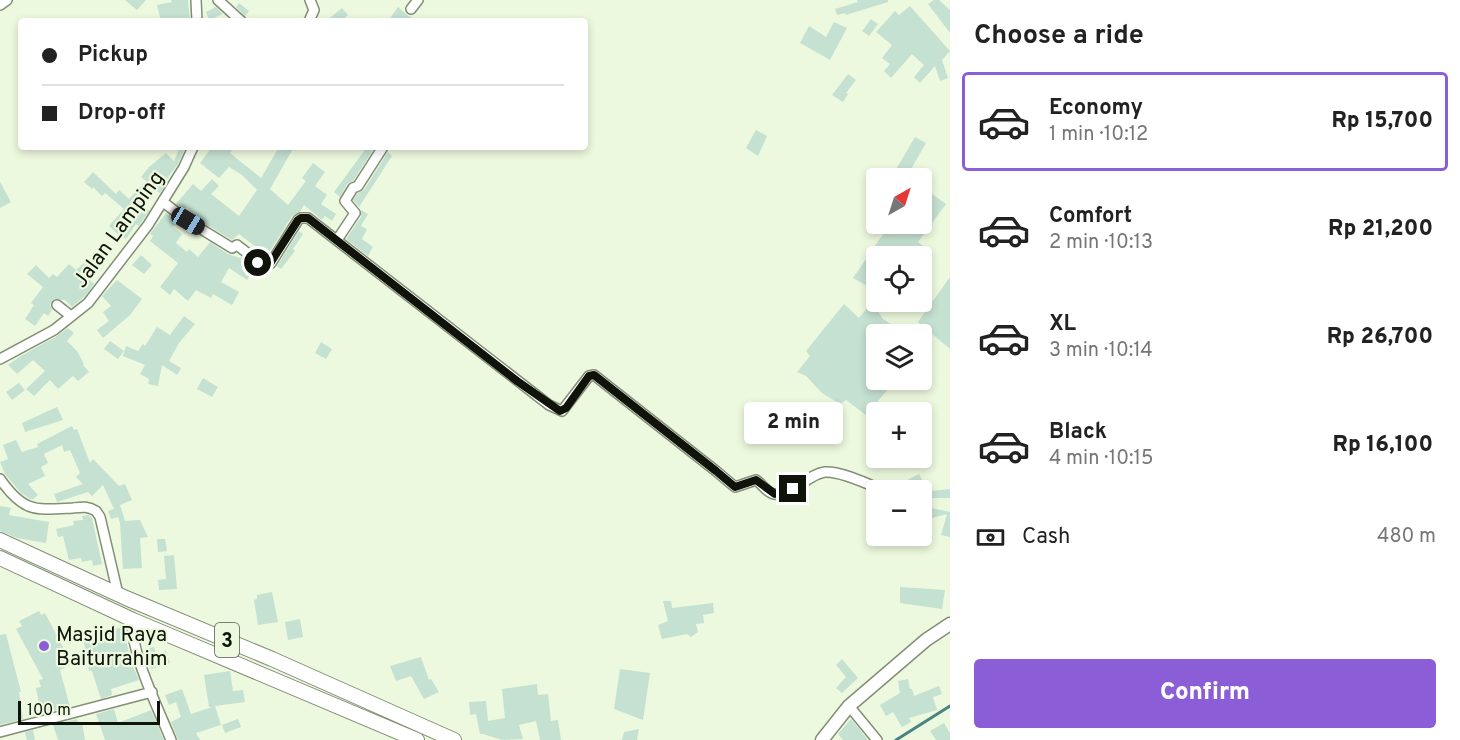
<!DOCTYPE html>
<meta charset="utf-8">
<style>
body{margin:0;font-family:Overpass,sans-serif;background:#f6f6f6;color:#222;height:100vh;display:flex;flex-direction:column;font-size:22px;white-space:nowrap}
*{box-sizing:border-box;margin:0}
p{font-size:20px;color:#767676}
.icon{flex:none;width:33px;height:33px;fill:none;stroke:currentColor;stroke-width:2;stroke-linecap:round;stroke-linejoin:round}
.map{position:relative;flex:1;overflow:hidden}
.sheet{display:flex;flex-direction:column;background:#fff;width:510px}
.sheet>*{flex:none}
.guide{position:absolute;left:18px;top:18px;width:570px;height:132px;border-radius:6px;box-shadow:0 3px 9px #0003;display:grid;align-content:center;height:132px;padding:0 24px;background:#fff}
.needle{width:39px;rotate:39deg}
.controls{position:absolute;left:866px;top:168px;display:grid;gap:12px}
.controls a{display:grid;place-items:center;width:66px;height:66px;border-radius:6px;background:#fff;box-shadow:0 3px 9px #0003;font-size:30px}
.scale{position:absolute;left:18px;bottom:15px;width:142px;box-sizing:border-box;padding-left:6px;border:3px solid #0f130a;border-top:0;font-size:16px;line-height:21px;white-space:nowrap;color:#0f130a;-webkit-text-stroke:4px #edf9de;paint-order:stroke}
.end{position:absolute;width:27px;height:27px;margin:-14px;border:8px solid #0f130a;background:#fff;box-shadow:0 0 0 3px #fff}
.from{border-radius:50%}
.bubble{position:absolute;height:42px;border-radius:6px;background:#fff;box-shadow:0 3px 9px #0003;font-size:20px;font-weight:800;line-height:42px;text-align:center}
.car{position:absolute;width:18px;height:36px;margin:-18px -9px;border-radius:8px;box-shadow:0 0 4px 2px #0007;background:linear-gradient(#222 24%,#8ab4d8 0 40%,#222 0 76%,#8ab4d8 0 86%,#222 0)}
.guide b{display:flex;align-items:center;gap:21px;height:57px;font-size:22px}
.guide b+b{border-top:2px solid #e0e0e0}
.guide i{width:15px;height:15px;background:#222}
ul{padding:0;list-style:none}
li{display:flex;align-items:center;gap:18px;height:99px;margin:0 12px 9px;padding:0 12px;border:3px solid transparent;border-radius:6px}
li div{flex:1}
li b{display:block;font-size:22px}
li em{font-style:normal;font-weight:800}
li.selected{border-color:#8b5ed8}
li>.icon{width:54px;height:54px;stroke-width:1.5}
h2{padding:0 24px;font-size:27px;line-height:72px}
.pay{display:flex;align-items:center;gap:15px;height:66px;padding:0 24px;font-size:22px}
.pay p{margin-inline-start:auto}
.primary-button{display:flex;gap:12px;margin-top:auto;padding:12px 24px}
.primary-button a{flex:1;height:69px;border-radius:6px;background:#8b5ed8;color:#fff;font-size:24px;font-weight:800;line-height:69px;text-align:center}
main{display:flex;flex:1;min-height:0}
.map>svg:first-child{display:block}
.lines{fill:none;stroke-linecap:round;stroke-linejoin:round}
.stream{stroke:#488481;stroke-width:3}
.building{fill:#c5e1d1}
.street-casing{stroke:#838e76;stroke-width:12}
.secondary-casing{stroke:#838e76;stroke-width:15}
.primary-casing{stroke:#838e76;stroke-width:16}
.street{stroke:#fff;stroke-width:9}
.secondary{stroke:#fff;stroke-width:12}
.primary{stroke:#fff;stroke-width:14}
.route{stroke:#0f130a;stroke-width:8}
.poi-dot{fill:#8b5ed8;stroke:#edf9de;stroke-width:2}
.labels{text-anchor:middle;stroke-width:4.5;stroke-linejoin:round;paint-order:stroke}
.shield{fill:#edf9de;stroke:#52584a;stroke-width:1.5}
.shield-label{font-size:20px;font-weight:bold;fill:#0f130a}
.street-label{font-size:21px;fill:#0f130a;stroke:#edf9de}
.poi-label{font-size:21px;fill:#0f130a;stroke:#edf9de;text-anchor:start}
</style>
<main>
<div class="map">
<svg width="950" height="740" viewBox="0 0 950 740">
<rect width="100%" height="100%" fill="#edf9de"/>
<g class="lines">
<path class="stream" d="M896,740L950,706"/>
</g>
<path class="building" d="M125,0H146L137,10Z
M171,0H188L190,21H161L157,5L172,2Z
M857,0H888V2L846,15L845,13L837,15L835,9L858,2Z
M934,0H939L950,10V33L928,4Z
M239,3L249,11L245,16L236,7Z
M910,6L950,51L942,60L948,78L940,81L935,66L920,83L914,77L924,65L912,54L891,78L884,71L890,64L882,58L892,45L876,32L895,11L899,15Z
M216,7L223,14L209,20L206,12Z
M398,7L407,15L418,21H388Z
M342,8L348,15L342,21H326Z
M871,19L878,24L869,36L862,31Z
M834,22L847,28L830,60L800,43L809,26L826,37Z
M848,74L856,80L846,93L848,94L843,102L832,95Z
M756,130L767,136L758,156L746,148Z
M915,137L926,143L906,178H891Z
M180,147L185,148L178,164L166,180L167,182L160,193L155,190L142,205L149,211L142,221L139,226L136,224L126,239L118,234L109,226L124,209L105,193L102,196L93,187L92,189L84,182L93,172L116,194L119,190L129,199L146,181L141,177L149,167L166,153L174,161Z
M212,147H234L230,153L261,178L279,147H294L270,189L288,205L306,181L302,178L313,163L325,172L315,186L327,195L321,204L336,214L332,221L325,216L322,220L304,205L300,212L292,216L265,259L258,253L260,250L239,234L232,240L199,220L187,207L185,210L176,204L193,184L201,191L212,179L219,186L211,194L239,216L257,190L242,175L229,167L219,178L200,163Z
M367,147H375L353,181L347,184L340,197L334,192Z
M388,152L392,156L359,207L353,200L358,193L364,190Z
M0,182L11,202L0,208Z
M921,186L946,204L918,242L923,246L916,256H876V291L853,278L890,224H921Z
M361,210L368,214L361,226L367,229L362,239L373,247L368,256L346,239L361,217Z
M166,213L177,221L173,227L182,234L176,243L187,252L189,249L198,257L210,242L228,254L240,258L241,257L255,268L247,280L229,268L221,282L239,292L232,305L213,294L211,298L196,290L188,301L174,289L170,295L160,287L178,263L150,241L153,236L150,234Z
M299,231L303,234L293,249L295,251L281,269L277,266Z
M141,255L152,265L144,274L132,265Z
M84,263L91,271L85,276L94,284L85,296L72,307L65,300L54,299L50,305L52,310L48,316L44,313L35,326L25,319L34,305L31,303L43,287L27,274L36,265L49,278L53,274L57,277L69,264L76,270Z
M950,277V349L918,322Z
M117,280L142,299L130,315L103,338L97,330L109,321L103,312L111,306L102,296Z
M872,302L883,319L906,334H876V380H896L866,415L846,400L840,404L822,393L806,376L797,372L810,356L806,351L844,304L859,318Z
M184,316L195,324L179,343L169,361L181,368L177,375L162,365L158,386L148,384L149,379L140,374L145,365L123,356L126,346L138,351L143,344L145,346L157,327L170,335Z
M68,328L74,333L67,341L77,351L84,364L83,365L89,372L78,381L73,376L58,389L50,380L34,396L26,389L45,371L33,360L17,374L8,365L19,357L57,336Z
M110,341L124,351L118,359L104,349Z
M321,342L332,349L326,359L315,353Z
M203,378L218,387L212,397L197,389Z
M19,383L25,390L12,400L6,392Z
M57,407L63,420L25,432L22,423Z
M72,426L74,430L77,429L90,463L93,459L119,486L125,484L132,500L120,505L125,521L140,520L148,537L140,538L142,568L123,569L120,523L118,517L111,519L108,511L114,509L103,485L92,496L88,492L57,502L54,494L83,484L76,477L80,473L70,450L64,452L62,445L44,454L48,463L41,467L45,476L28,484L38,495L32,500L21,493L5,474L0,462L8,459L3,445L16,440L22,452L38,447L37,444Z
M919,474L925,485L909,490L905,481Z
M950,489V498H921V492Z
M0,506L11,508L9,515L49,522L46,543L17,538L0,531Z
M931,508L950,512V537L941,535L947,514L925,520L922,510Z
M89,515L92,518L102,564L93,566L92,560L82,562L81,558L69,560L63,536L58,537L56,529L74,525L73,521L83,520L82,516Z
M157,539H165L167,551L158,552Z
M174,555L177,589L159,590L158,580L166,579L164,556Z
M900,587L945,590L942,609L900,603Z
M272,592L278,622L258,625L254,600L257,599V595Z
M663,601H671L672,608L713,603L714,613L703,615L704,623L696,624L698,632L691,637L687,634L662,639L658,625L668,621Z
M39,611L41,615L45,613L72,664L60,670L70,707L41,714L36,688L41,687L39,680L43,679L16,629L22,626L19,621Z
M300,619L303,637L288,640L285,622Z
M103,627L105,632L123,627L131,662L139,680L111,689L112,695L101,699L92,671H89L82,632Z
M6,634L21,692H19L23,719L0,725V635Z
M154,647L156,654L166,651L170,663L151,669L145,649Z
M421,657L429,680L431,679L439,692L424,699L411,676L396,681L390,666Z
M842,659L858,678L842,693L836,688L846,677L836,665Z
M620,669L650,673L643,720L614,709Z
M230,671L233,691L243,690L245,702L215,706L221,725L196,733L200,740H178L171,722L181,717L176,702L169,705L165,695L182,689L191,714L212,707H209L204,675Z
M908,679L910,689H912L914,696L939,686L942,694L933,697L937,710L909,718L911,722L902,727L893,712L886,716L880,705L900,693L898,681Z
M537,684L538,695L548,694L551,721L558,720L561,740H540L536,721L519,725L523,739L502,740L483,734H480L476,714L470,715L469,702L486,701L488,721L505,718L502,689Z
M114,709L118,723L151,710L164,740H105L96,714Z
M77,719L78,722H82L85,740H58L53,725Z
M238,719L241,727L225,733L222,725Z
M851,719L868,740H843L838,734Z
M944,723L950,733V740H936L930,731Z
M639,729L637,740H622L624,732Z
M33,730L35,740H27L25,732Z"/>
<g class="lines">
<g class="street-casing">
<path id="street" d="M196,0L197,21
M218,0L241,21
M310,0L314,10L310,19
M0,5L7,0
M411,9L418,0
M163,202L188,221L232,248L237,245L265,267L271,263L298,220L301,218H308L549,405L562,411L589,376L594,375L716,471L735,487L756,480C762,484 767,493 774,494C793,497 807,474 825,472C841,471 868,484 882,490
M337,240L355,213L345,201L353,188L358,186L383,147
M57,305L71,316
M0,359L54,330L88,303L148,225L184,167L193,147
M0,479C24,513 35,510 73,508C82,507 88,506 96,511L100,517L118,594
M133,620C128,648 160,712 171,740
M849,706L877,740
M0,732L152,692"/>
</g>
<g class="secondary-casing">
<path id="secondary" d="M822,740L849,706L926,640L950,624"/>
</g>
<g class="primary-casing">
<path id="primary" d="M0,540L126,598L272,659L454,740
M0,558L133,620L417,740"/>
</g>
<use href="#street" class="street"/>
<use href="#secondary" class="secondary"/>
<use href="#primary" class="primary"/>
</g>
<g class="lines">
<path class="route" d="M258,263L265,267L269,265L298,220L301,218H308L517,381L560,411L566,408L589,376L594,375L716,471L735,487L756,480L775,494L793,489"/>
</g>
<circle class="poi-dot" cx="44" cy="646" r="6"/>
<g class="labels">
<rect class="shield" x="215" y="623" width="24" height="34" rx="4.5"/>
<g class="shield-label">
<text x="227" y="647">3</text>
</g>
<g class="street-label">
<text transform="translate(118 229) rotate(-54)" y="7">Jalan Lamping</text>
</g>
<g class="poi-label">
<text x="56" y="641">Masjid Raya<tspan x="56" dy="24">Baiturrahim</tspan></text>
</g>
</g>
</svg>
<div class="controls">
<a><svg class="needle" viewBox="-14 -14 28 28"><path d="M0-13l5 13h-10z" fill="#e53935"/><path d="M0 13l5-13h-10z" fill="#767676"/></svg></a>
<a><svg class="icon" aria-label="locate" viewBox="0 0 24 24"><circle cx="12" cy="12" r="6"/><path d="M12 2v4M12 18v4M2 12h4M18 12h4"/></svg></a>
<a><svg class="icon" aria-label="layers" viewBox="0 0 24 24"><path d="M12 4l9 5-9 5-9-5zM3 14l9 5 9-5"/></svg></a>
<a>+</a>
<a>−</a>
</div>
<div class="scale">100 m</div>
<i class="end from" style="left:258px;top:263px"></i>
<i class="end" style="left:793px;top:489px"></i>
<div class="bubble" style="left:744px;top:402px;width:99px">2 min</div>
<i class="car" style="left:188px;top:221px;rotate:121deg"></i>
<div class="guide">
<b><i class="from"></i>Pickup</b>
<b><i></i>Drop-off</b>
</div>
</div>
<section class="sheet">
<h2>Choose a ride</h2>
<ul>
<li class="selected"><svg class="icon" aria-label="car" viewBox="0 0 24 24"><path d="M5 17H2v-5l4-1 3-4h7l3 4 3 1v5h-3M9 17h6M6 11h13"/><circle cx="7" cy="17" r="2"/><circle cx="17" cy="17" r="2"/></svg><div><b>Economy</b><p>1 min · 10:12</p></div><em>Rp 15,700</em></li>
<li><svg class="icon" aria-label="car" viewBox="0 0 24 24"><path d="M5 17H2v-5l4-1 3-4h7l3 4 3 1v5h-3M9 17h6M6 11h13"/><circle cx="7" cy="17" r="2"/><circle cx="17" cy="17" r="2"/></svg><div><b>Comfort</b><p>2 min · 10:13</p></div><em>Rp 21,200</em></li>
<li><svg class="icon" aria-label="car" viewBox="0 0 24 24"><path d="M5 17H2v-5l4-1 3-4h7l3 4 3 1v5h-3M9 17h6M6 11h13"/><circle cx="7" cy="17" r="2"/><circle cx="17" cy="17" r="2"/></svg><div><b>XL</b><p>3 min · 10:14</p></div><em>Rp 26,700</em></li>
<li><svg class="icon" aria-label="car" viewBox="0 0 24 24"><path d="M5 17H2v-5l4-1 3-4h7l3 4 3 1v5h-3M9 17h6M6 11h13"/><circle cx="7" cy="17" r="2"/><circle cx="17" cy="17" r="2"/></svg><div><b>Black</b><p>4 min · 10:15</p></div><em>Rp 16,100</em></li>
</ul>
<div class="pay"><svg class="icon" aria-label="cash" viewBox="0 0 24 24"><path d="M3 7h18v10H3z"/><circle cx="12" cy="12" r="2"/></svg>Cash<p>480 m</p></div>
<div class="primary-button"><a>Confirm</a></div>
</section>
</main>
